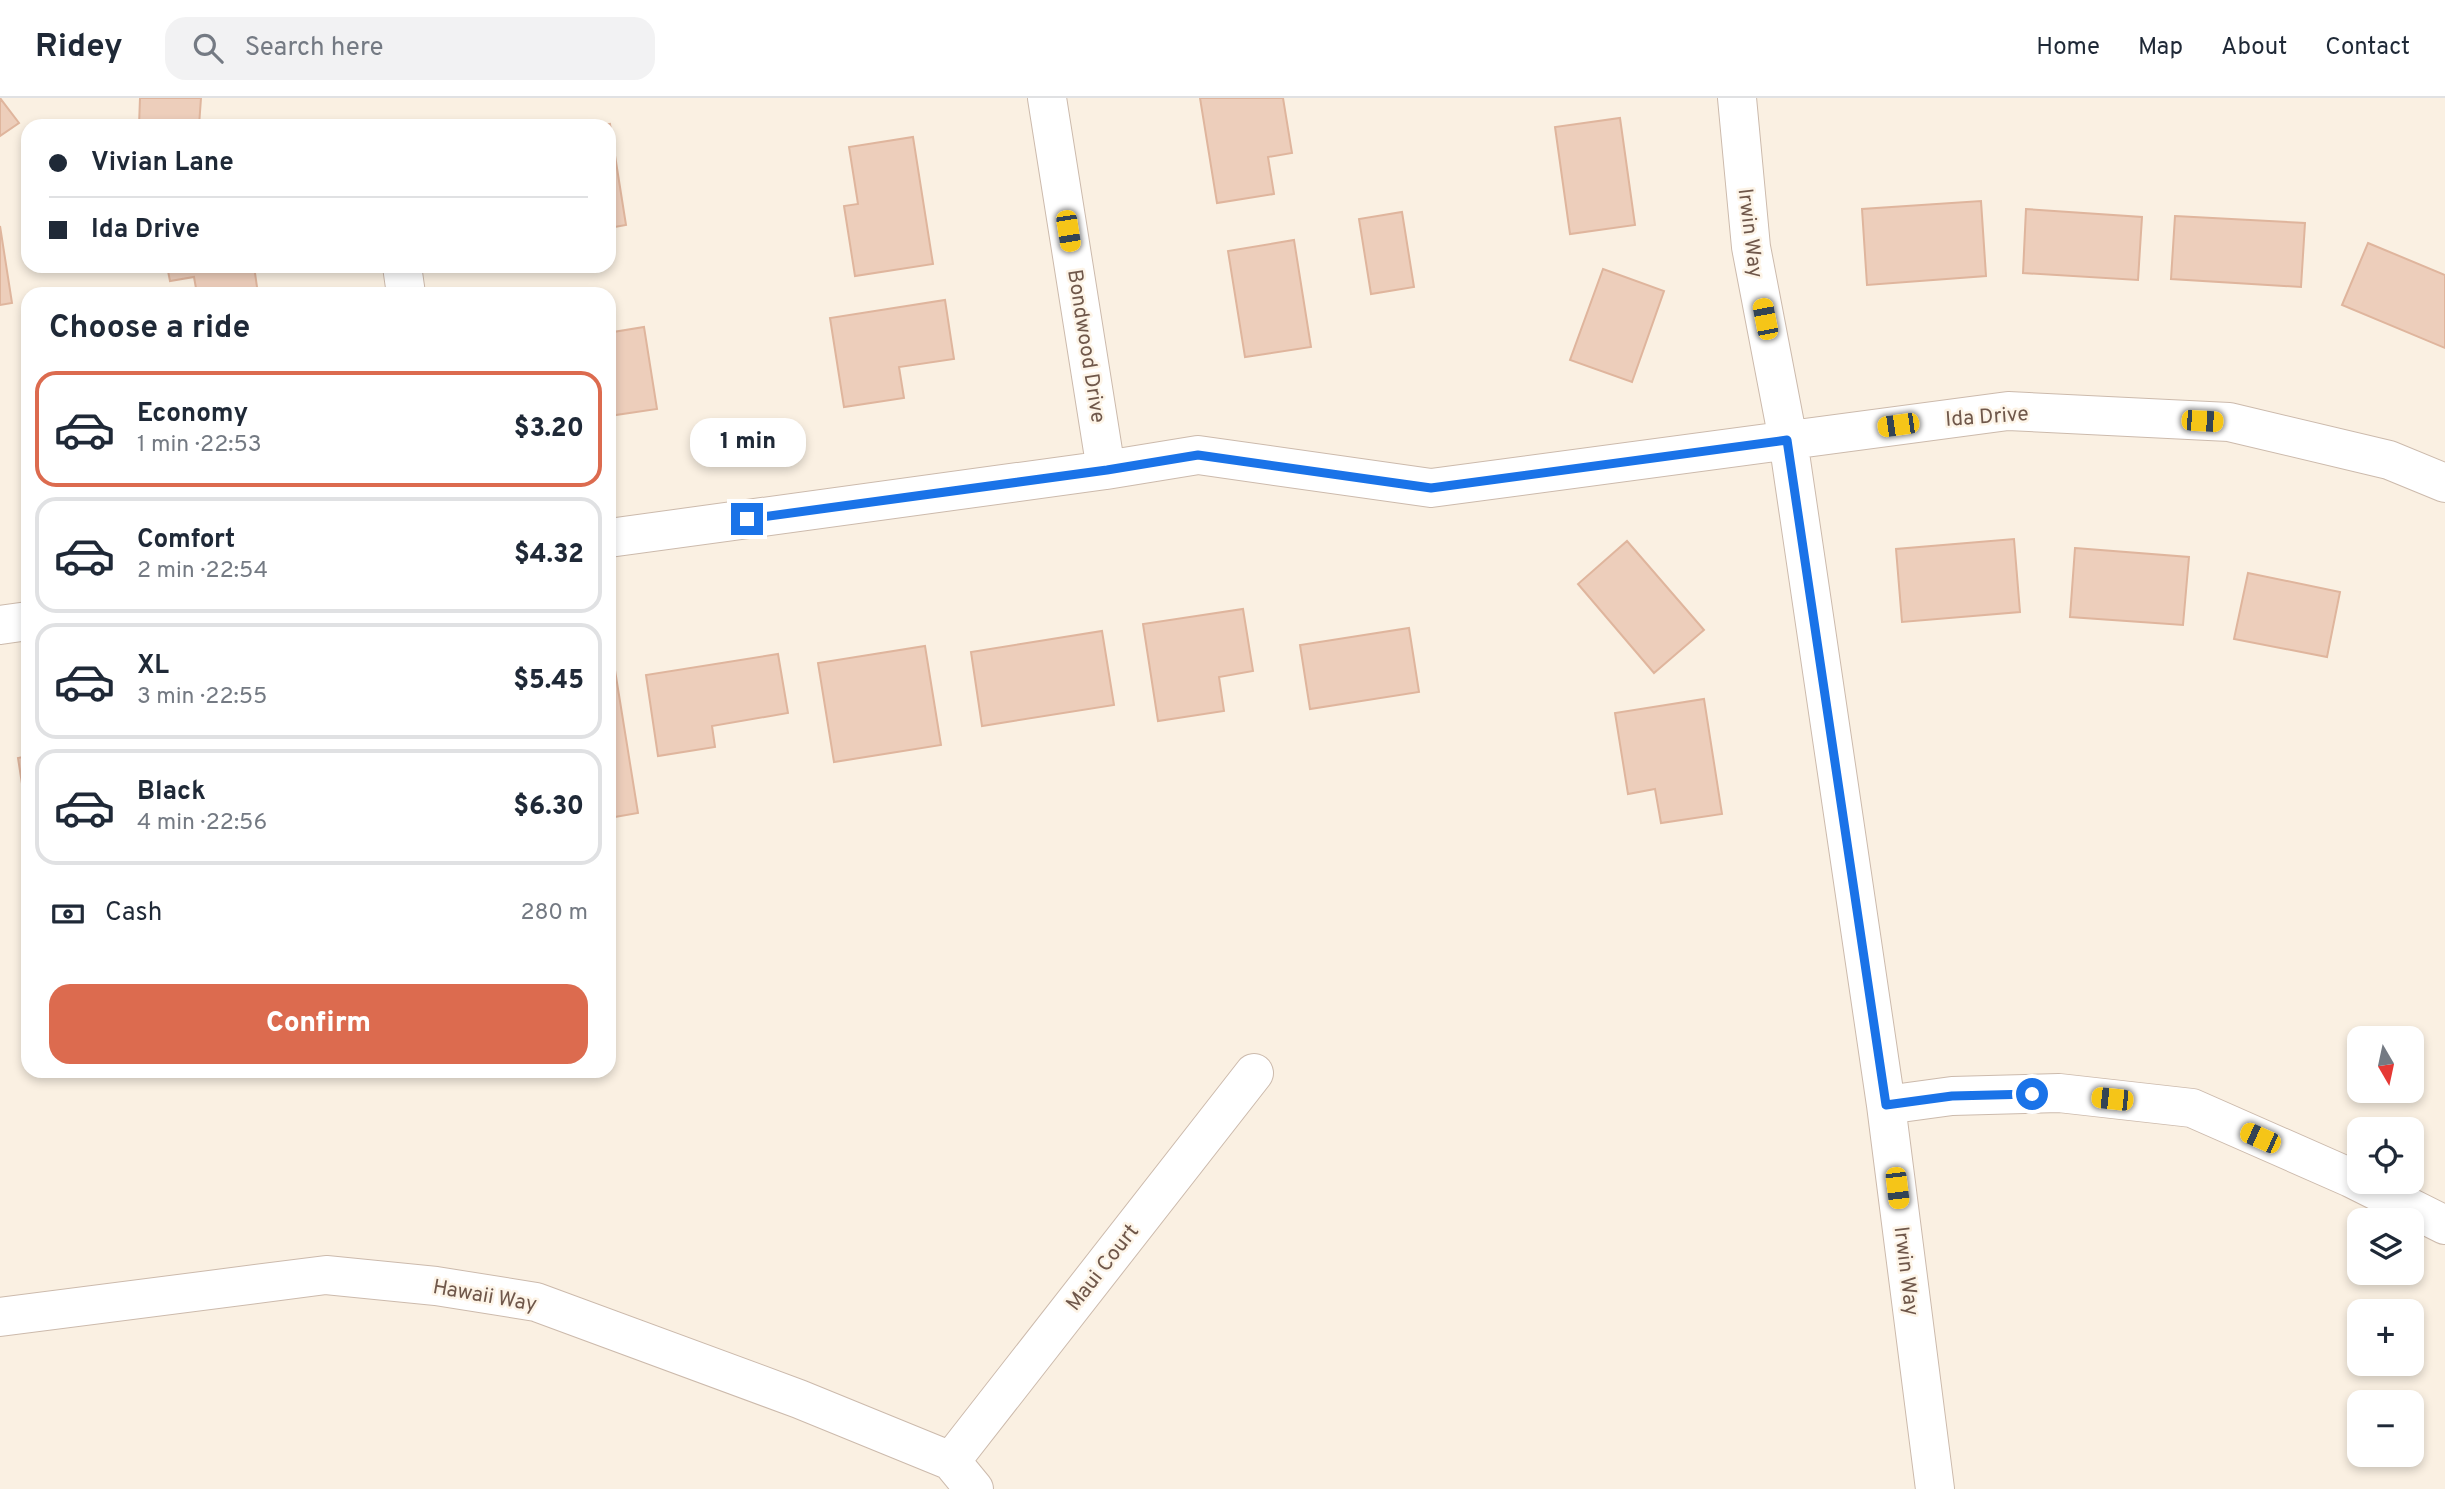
<!DOCTYPE html>
<meta charset="utf-8">
<style>
body{margin:0;font-family:Overpass,sans-serif;background:#f2f2f3;color:#1f2937;height:100vh;display:flex;flex-direction:column;font-size:26px;white-space:nowrap}
*{box-sizing:border-box;margin:0}
p{font-size:23px;color:#747a83}
.icon{flex:none;width:38px;height:38px;fill:none;stroke:currentColor;stroke-width:2;stroke-linecap:round;stroke-linejoin:round}
.map{position:relative;flex:1;overflow:hidden}
.details{position:absolute;left:21px;top:189px;width:595px;height:791px;display:flex;flex-direction:column;background:#fff;border-radius:21px;box-shadow:0 4px 10px #0003}
.details>*{flex:none}
.top-card{position:absolute;left:21px;top:21px;width:595px;height:154px;border-radius:21px;box-shadow:0 4px 10px #0003;display:grid;align-content:center;height:154px;padding:0 28px;background:#fff}
.needle{width:46px;rotate:171deg}
.buttons{position:absolute;left:2347px;top:928px;display:grid;gap:14px}
.buttons a{display:grid;place-items:center;width:77px;height:77px;border-radius:14px;background:#fff;box-shadow:0 4px 10px #0003;font-size:35px}
.end{position:absolute;width:32px;height:32px;margin:-16px;border:9px solid #1a73e8;background:#fff;box-shadow:0 0 0 4px #fff}
.from{border-radius:50%}
.bubble{position:absolute;height:49px;border-radius:21px;background:#fff;box-shadow:0 4px 10px #0003;font-size:23px;font-weight:800;line-height:49px;text-align:center}
.car{position:absolute;width:21px;height:42px;margin:-21px -10px;border-radius:9px;box-shadow:0 0 5px 2px #0007;background:linear-gradient(#f5c518 24%,#345 0 40%,#f5c518 0 76%,#345 0 86%,#f5c518 0)}
.top-card b{display:flex;align-items:center;gap:24px;height:66px;font-size:26px}
.top-card b+b{border-top:2px solid #e0e1e3}
.top-card i{width:18px;height:18px;background:#1f2937}
ul{padding:0;list-style:none}
li{display:flex;align-items:center;gap:21px;height:116px;margin:0 14px 10px;padding:0 14px;border:4px solid #e0e1e3;border-radius:21px}
li div{flex:1}
li b{display:block;font-size:26px}
li em{font-style:normal;font-weight:800}
li.active{border-color:#dc6b4f}
li>.icon{width:63px;height:63px;stroke-width:1.5}
h2{padding:0 28px;font-size:32px;line-height:84px}
.pay{display:flex;align-items:center;gap:18px;height:77px;padding:0 28px;font-size:26px}
.pay p{margin-inline-start:auto}
.primary-button{display:flex;gap:14px;margin-top:auto;padding:14px 28px}
.primary-button a{flex:1;height:80px;border-radius:21px;background:#dc6b4f;color:#fff;font-size:28px;font-weight:800;line-height:80px;text-align:center}
header{display:flex;align-items:center;gap:42px;box-sizing:border-box;height:98px;padding:0 35px;background:#fff;border-bottom:2px solid #e0e1e3}
header strong{font-size:33px}
nav{display:flex;gap:38px;margin-inline-start:auto;font-size:24px}
.search{width:490px;height:63px;background:#f2f2f3;display:flex;align-items:center;gap:18px;box-sizing:border-box;padding:0 24px;border-radius:21px;color:#747a83;font-size:26px}
.map>svg:first-child{display:block}
.building{fill:#edcebb;stroke:#dfb59d;stroke-width:2}
.lines{fill:none;stroke-linecap:round;stroke-linejoin:round}
.street-casing{stroke:#ccbaac;stroke-width:40}
.street{stroke:#fff;stroke-width:38}
.route{stroke:#1a73e8;stroke-width:9}
.labels{text-anchor:middle;stroke-width:5;stroke-linejoin:round;paint-order:stroke}
.street-label{font-size:21px;fill:#6f574a;stroke:#fdf4e7}
</style>
<header>
<strong>Ridey</strong>
<div class="search"><svg class="icon" aria-label="search" viewBox="0 0 24 24"><circle cx="10" cy="10" r="6"/><path d="M15 15l6 6"/></svg>Search here</div>
<nav><a>Home</a><a>Map</a><a>About</a><a>Contact</a></nav>
</header>
<div class="map">
<svg width="2445" height="1391" viewBox="0 0 2445 1391">
<rect width="100%" height="100%" fill="#faf0e2"/>
<path class="building" d="M0,0L19,25L0,38Z
M140,0H201L199,28H139Z
M1200,0H1283L1292,55L1268,59L1274,96L1217,105Z
M1620,20L1635,127L1570,136L1555,29Z
M610,26L626,127L609,130V28H597Z
M913,39L933,166L855,178L844,108L858,106L849,49Z
M1981,103L1986,178L1867,187L1862,111Z
M2026,111L2142,119L2138,182L2023,175Z
M1402,114L1414,189L1371,196L1359,121Z
M2175,118L2305,125L2301,189L2171,181Z
M0,128L12,205L0,207Z
M1294,142L1311,249L1245,259L1228,153Z
M2368,145L2445,177V250L2342,207Z
M167,168H254L258,196H197L194,179L170,183Z
M1603,171L1664,193L1632,284L1570,262Z
M945,202L954,261L899,269L904,300L844,309L830,220Z
M611,219L613,234L644,229L657,311L609,318Z
M2014,441L2020,514L1902,524L1896,451Z
M1627,443L1704,532L1654,575L1578,486Z
M2075,450L2189,459L2183,527L2070,519Z
M2248,475L2340,494L2327,559L2234,541Z
M1243,511L1253,573L1219,579L1224,613L1158,623L1143,526Z
M1409,530L1419,594L1310,611L1300,547Z
M1102,533L1114,607L982,628L971,554Z
M925,548L941,647L834,664L818,565Z
M778,556L788,615L712,628L715,649L658,658L646,577Z
M609,566H614L638,715L609,720Z
M1704,601L1722,716L1661,725L1655,691L1628,696L1615,615Z
M28,658V718H27L18,660Z"/>
<g class="lines">
<g class="street-casing">
<path id="street" d="M1047,0L1106,372
M1737,0L1751,149L1788,342L1886,1007L1935,1391
M402,168L406,196
M609,440L1106,372L1198,357L1431,390L2008,313L2229,324L2389,362L2445,385
M0,527L28,523
M1886,1007L1952,998L2059,995L2192,1010L2351,1080L2445,1127
M0,1219L326,1177L436,1188L536,1204L799,1301L951,1363L974,1391
M951,1363L1254,975"/>
</g>
<use href="#street" class="street"/>
</g>
<g class="lines">
<path class="route" d="M747,421L1107,372L1198,357L1431,390L1787,342L1886,1007L1952,998L2032,996"/>
</g>
<g class="labels">
<g class="street-label">
<text transform="translate(1751 135) rotate(83)" y="7">Irwin Way</text>
<text transform="translate(1087 248) rotate(81)" y="7">Bondwood Drive</text>
<text transform="translate(1987 318) rotate(-4)" y="7">Ida Drive</text>
<text transform="translate(1102 1169) rotate(-52)" y="7">Maui Court</text>
<text transform="translate(1907 1173) rotate(83)" y="7">Irwin Way</text>
<text transform="translate(485 1197) rotate(10)" y="7">Hawaii Way</text>
</g>
</g>
</svg>
<div class="buttons">
<a><svg class="needle" viewBox="-14 -14 28 28"><path d="M0-13l5 13h-10z" fill="#e53935"/><path d="M0 13l5-13h-10z" fill="#747a83"/></svg></a>
<a><svg class="icon" aria-label="locate" viewBox="0 0 24 24"><circle cx="12" cy="12" r="6"/><path d="M12 2v4M12 18v4M2 12h4M18 12h4"/></svg></a>
<a><svg class="icon" aria-label="layers" viewBox="0 0 24 24"><path d="M12 4l9 5-9 5-9-5zM3 14l9 5 9-5"/></svg></a>
<a>+</a>
<a>−</a>
</div>
<i class="end from" style="left:2032px;top:996px"></i>
<i class="end" style="left:747px;top:421px"></i>
<div class="bubble" style="left:690px;top:320px;width:116px">1 min</div>
<i class="car" style="left:1068px;top:133px;rotate:171deg"></i>
<i class="car" style="left:1765px;top:221px;rotate:349deg"></i>
<i class="car" style="left:2202px;top:323px;rotate:93deg"></i>
<i class="car" style="left:1898px;top:327px;rotate:262deg"></i>
<i class="car" style="left:2112px;top:1001px;rotate:276deg"></i>
<i class="car" style="left:2260px;top:1040px;rotate:294deg"></i>
<i class="car" style="left:1897px;top:1090px;rotate:173deg"></i>
<div class="top-card">
<b><i class="from"></i>Vivian Lane</b>
<b><i></i>Ida Drive</b>
</div>
<section class="details">
<h2>Choose a ride</h2>
<ul>
<li class="active"><svg class="icon" aria-label="car" viewBox="0 0 24 24"><path d="M5 17H2v-5l4-1 3-4h7l3 4 3 1v5h-3M9 17h6M6 11h13"/><circle cx="7" cy="17" r="2"/><circle cx="17" cy="17" r="2"/></svg><div><b>Economy</b><p>1 min · 22:53</p></div><em>$3.20</em></li>
<li><svg class="icon" aria-label="car" viewBox="0 0 24 24"><path d="M5 17H2v-5l4-1 3-4h7l3 4 3 1v5h-3M9 17h6M6 11h13"/><circle cx="7" cy="17" r="2"/><circle cx="17" cy="17" r="2"/></svg><div><b>Comfort</b><p>2 min · 22:54</p></div><em>$4.32</em></li>
<li><svg class="icon" aria-label="car" viewBox="0 0 24 24"><path d="M5 17H2v-5l4-1 3-4h7l3 4 3 1v5h-3M9 17h6M6 11h13"/><circle cx="7" cy="17" r="2"/><circle cx="17" cy="17" r="2"/></svg><div><b>XL</b><p>3 min · 22:55</p></div><em>$5.45</em></li>
<li><svg class="icon" aria-label="car" viewBox="0 0 24 24"><path d="M5 17H2v-5l4-1 3-4h7l3 4 3 1v5h-3M9 17h6M6 11h13"/><circle cx="7" cy="17" r="2"/><circle cx="17" cy="17" r="2"/></svg><div><b>Black</b><p>4 min · 22:56</p></div><em>$6.30</em></li>
</ul>
<div class="pay"><svg class="icon" aria-label="cash" viewBox="0 0 24 24"><path d="M3 7h18v10H3z"/><circle cx="12" cy="12" r="2"/></svg>Cash<p>280 m</p></div>
<div class="primary-button"><a>Confirm</a></div>
</section>
</div>
